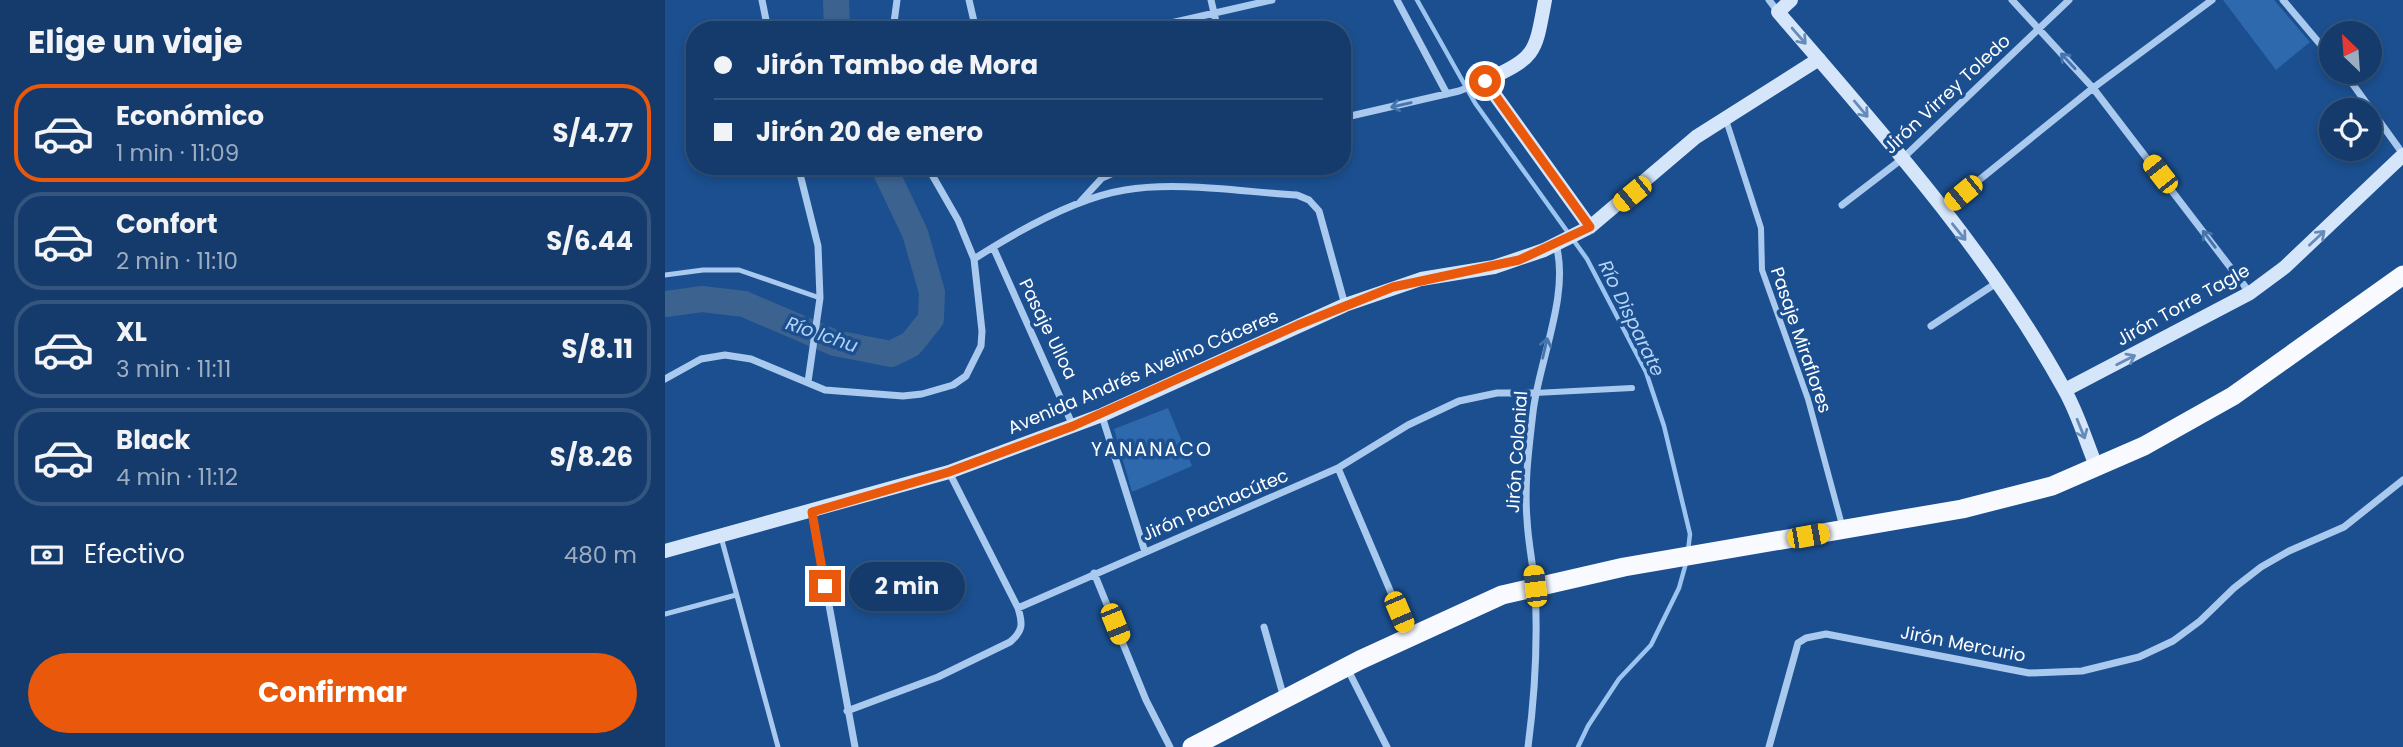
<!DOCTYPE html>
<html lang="es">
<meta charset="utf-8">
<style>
body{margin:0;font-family:Poppins,sans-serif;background:#214673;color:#f1f3f6;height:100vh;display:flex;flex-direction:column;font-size:26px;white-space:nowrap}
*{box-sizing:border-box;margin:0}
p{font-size:23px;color:#9dadc1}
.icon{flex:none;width:38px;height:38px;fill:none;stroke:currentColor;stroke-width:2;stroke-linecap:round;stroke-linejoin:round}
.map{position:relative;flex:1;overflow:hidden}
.drawer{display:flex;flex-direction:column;background:#143b6b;width:665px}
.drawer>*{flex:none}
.guide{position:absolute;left:21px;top:21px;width:665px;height:154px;border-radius:28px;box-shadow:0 4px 10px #0003,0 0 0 2px #33557e;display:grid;align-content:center;height:154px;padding:0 28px;background:#143b6b}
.needle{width:46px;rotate:335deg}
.buttons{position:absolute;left:1654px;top:21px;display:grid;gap:14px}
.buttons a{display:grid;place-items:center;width:63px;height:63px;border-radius:50%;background:#143b6b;box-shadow:0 4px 10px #0003,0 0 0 2px #33557e;font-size:35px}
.end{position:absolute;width:32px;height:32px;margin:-16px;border:9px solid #ea580c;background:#fff;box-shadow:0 0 0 4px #fff}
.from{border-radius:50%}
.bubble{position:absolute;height:49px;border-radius:24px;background:#143b6b;box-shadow:0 4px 10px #0003,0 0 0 2px #33557e;font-size:23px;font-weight:700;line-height:49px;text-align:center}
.car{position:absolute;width:21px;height:42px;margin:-21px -10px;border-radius:9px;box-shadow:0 0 5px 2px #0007;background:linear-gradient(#f5c518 24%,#345 0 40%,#f5c518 0 76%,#345 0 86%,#f5c518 0)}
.guide b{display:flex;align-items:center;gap:24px;height:66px;font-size:26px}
.guide b+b{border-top:2px solid #33557e}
.guide i{width:18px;height:18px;background:#f1f3f6}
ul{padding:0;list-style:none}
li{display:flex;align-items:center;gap:21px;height:98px;margin:0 14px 10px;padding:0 14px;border:4px solid #33557e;border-radius:28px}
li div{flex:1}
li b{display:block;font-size:26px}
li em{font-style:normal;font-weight:700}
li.active{border-color:#ea580c}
li>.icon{width:63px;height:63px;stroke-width:1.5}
h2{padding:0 28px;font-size:32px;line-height:84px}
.pay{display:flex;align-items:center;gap:18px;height:77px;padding:0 28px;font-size:26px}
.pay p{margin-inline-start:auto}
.cta{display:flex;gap:14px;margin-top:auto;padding:14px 28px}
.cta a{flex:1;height:80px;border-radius:42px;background:#ea580c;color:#fff;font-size:28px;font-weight:700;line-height:80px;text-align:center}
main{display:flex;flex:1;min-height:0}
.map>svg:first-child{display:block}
.green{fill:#2e69ad}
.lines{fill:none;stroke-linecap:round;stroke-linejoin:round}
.stream{stroke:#9cc4f0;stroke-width:4.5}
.river{stroke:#3c6290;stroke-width:26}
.service{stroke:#a9c9ee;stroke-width:5}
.pedestrian{stroke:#a9c9ee;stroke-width:6}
.minor{stroke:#a9c9ee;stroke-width:7}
.secondary{stroke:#d6e6fa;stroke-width:14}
.trunk{stroke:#f8faff;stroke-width:19}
.oneway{stroke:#668bba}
.oneway2{stroke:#4674ac}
.route{stroke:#ea580c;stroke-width:9}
.labels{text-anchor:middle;stroke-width:7;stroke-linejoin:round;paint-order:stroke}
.street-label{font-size:18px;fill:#fff;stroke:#1b4f8f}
.water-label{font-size:19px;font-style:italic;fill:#b5d3f5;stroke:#1b4f8f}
.neighbourhood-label{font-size:19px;letter-spacing:2px;fill:#fff;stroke:#1b4f8f}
</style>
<main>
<section class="drawer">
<h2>Elige un viaje</h2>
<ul>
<li class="active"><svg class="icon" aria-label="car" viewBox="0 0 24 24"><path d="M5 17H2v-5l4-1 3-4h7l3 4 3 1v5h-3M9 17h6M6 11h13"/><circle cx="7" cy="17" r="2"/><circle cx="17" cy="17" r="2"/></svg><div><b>Económico</b><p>1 min · 11:09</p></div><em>S/4.77</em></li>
<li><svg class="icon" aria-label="car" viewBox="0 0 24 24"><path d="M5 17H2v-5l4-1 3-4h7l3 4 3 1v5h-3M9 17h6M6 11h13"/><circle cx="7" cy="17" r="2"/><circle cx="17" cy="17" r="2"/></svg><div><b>Confort</b><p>2 min · 11:10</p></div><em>S/6.44</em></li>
<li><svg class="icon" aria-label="car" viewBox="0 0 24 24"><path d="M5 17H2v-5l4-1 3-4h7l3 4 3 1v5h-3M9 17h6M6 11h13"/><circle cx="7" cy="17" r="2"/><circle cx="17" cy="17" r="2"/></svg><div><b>XL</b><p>3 min · 11:11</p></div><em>S/8.11</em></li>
<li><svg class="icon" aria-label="car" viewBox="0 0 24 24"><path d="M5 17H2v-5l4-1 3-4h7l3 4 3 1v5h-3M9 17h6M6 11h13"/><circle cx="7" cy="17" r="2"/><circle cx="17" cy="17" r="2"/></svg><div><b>Black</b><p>4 min · 11:12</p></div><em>S/8.26</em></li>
</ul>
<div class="pay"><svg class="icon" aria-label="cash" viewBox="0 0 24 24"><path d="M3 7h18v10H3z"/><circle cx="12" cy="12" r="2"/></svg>Efectivo<p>480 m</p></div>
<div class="cta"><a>Confirmar</a></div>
</section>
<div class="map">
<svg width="1738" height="747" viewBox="0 0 1738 747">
<rect width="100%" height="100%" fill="#1b4f8f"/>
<path class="green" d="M1558,0H1609L1645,42L1611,70Z
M503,408L527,466L467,492L449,429Z"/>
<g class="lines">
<path class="stream" d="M752,0L810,103L922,259L981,372L999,426L1025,534L1023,551
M913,747L923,726L954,679L986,645L1014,588L1021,563"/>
<path class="river" d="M171,0L172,30
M0,304L37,299L79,304L170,343L226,354L246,344L266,319L267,292L250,233L218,166"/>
<path class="service" d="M0,275L38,270H74L155,298
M56,537L113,747
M0,614L71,595"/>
<path class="pedestrian" d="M1061,120L1096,228L1097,270L1143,399L1177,525
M870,393L967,388"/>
<path class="minor" d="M97,0L103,30
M304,0L311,30
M546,0L553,30
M732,0L782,94
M1104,0L1113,12
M1347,0L1428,88L1585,293
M1618,0L1666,57
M228,30L232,0
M475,30L607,0
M1679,72L1738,154
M677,118L794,91L820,81
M133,166L153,246L155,298L143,382
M434,166L437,178
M415,202L437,178L464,166
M1177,205L1237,159L1404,0
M1277,210L1428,88L1547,0
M328,247L408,426
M309,259C351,232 410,198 460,190C512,181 578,192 632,195L644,200L654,211L680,305
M1266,326L1333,282
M0,379L36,359L60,355L86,359L160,390L238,396L257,394L288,385L301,376L316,346L317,331L309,259L293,220L262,166
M437,416L480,552
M673,468L744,635
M284,472L353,608
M147,512L190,747
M429,573L481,700L505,747
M599,627L619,698
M683,670L722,747
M182,711L273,677L345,642C358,631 358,624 353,608L673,468L743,425L794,401L832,393H870
M863,747C870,694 873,641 870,587C868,564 863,542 862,519C859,484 864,447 868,412C874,361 905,294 891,245
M1104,747L1133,643L1141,638L1161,634L1364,673L1417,671L1474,657L1508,641L1535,621L1569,588L1596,567L1624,551L1679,527L1738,480"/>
<path class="secondary" d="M880,0C870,55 871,57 820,81L925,227
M1126,0L1113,12C1215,130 1324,252 1399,389C1413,413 1421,442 1432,468
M1400,390L1585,293L1620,267L1738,155
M0,551L284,472L437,415L680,305L756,279L829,267L879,250L925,227L1031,137L1154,59"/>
<path class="trunk" d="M527,747L695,660L837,595L959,567L1297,509L1387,486L1479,446L1568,396L1738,275"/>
</g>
<defs><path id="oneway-shaft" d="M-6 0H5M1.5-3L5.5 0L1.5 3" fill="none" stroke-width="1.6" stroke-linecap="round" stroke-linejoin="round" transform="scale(1.75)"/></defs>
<g class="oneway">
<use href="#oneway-shaft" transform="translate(1134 36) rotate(49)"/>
<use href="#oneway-shaft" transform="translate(1196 109) rotate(50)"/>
<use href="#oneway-shaft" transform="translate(1294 232) rotate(51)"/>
<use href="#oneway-shaft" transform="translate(1652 238) rotate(-43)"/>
<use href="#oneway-shaft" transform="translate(1461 360) rotate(-27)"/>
<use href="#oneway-shaft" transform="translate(1416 429) rotate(68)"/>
</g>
<g class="oneway2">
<use href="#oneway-shaft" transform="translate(1403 61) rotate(-133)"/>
<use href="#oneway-shaft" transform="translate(736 105) rotate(167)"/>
<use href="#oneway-shaft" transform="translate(1544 239) rotate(-127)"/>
<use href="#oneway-shaft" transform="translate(880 348) rotate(-77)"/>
</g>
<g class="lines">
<path class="route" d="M160,586L147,512L284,472L408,426L633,325L728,287L854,260L925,227L820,81"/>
</g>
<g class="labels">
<g class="street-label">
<text transform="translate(1282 94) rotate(-43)" y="6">Jirón Virrey Toledo</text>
<text transform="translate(1518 305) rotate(-29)" y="6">Jirón Torre Tagle</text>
<text transform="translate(383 329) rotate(64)" y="6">Pasaje Ulloa</text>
<text transform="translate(1136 340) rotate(71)" y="6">Pasaje Miraflores</text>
<text transform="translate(478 372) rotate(-23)" y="6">Avenida Andrés Avelino Cáceres</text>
<text transform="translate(852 452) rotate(-86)" y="6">Jirón Colonial</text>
<text transform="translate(550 505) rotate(-23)" y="6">Jirón Pachacútec</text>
<text transform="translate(1298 644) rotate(11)" y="6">Jirón Mercurio</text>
</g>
<g class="water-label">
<text transform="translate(967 318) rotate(64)" y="7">Río Disparate</text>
<text transform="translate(157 334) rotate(19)" y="7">Río Ichu</text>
</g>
<g class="neighbourhood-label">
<text x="487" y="456">YANANACO</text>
</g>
</g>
</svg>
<div class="buttons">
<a><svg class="needle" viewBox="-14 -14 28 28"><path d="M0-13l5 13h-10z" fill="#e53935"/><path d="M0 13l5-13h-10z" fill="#9dadc1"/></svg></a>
<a><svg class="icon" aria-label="locate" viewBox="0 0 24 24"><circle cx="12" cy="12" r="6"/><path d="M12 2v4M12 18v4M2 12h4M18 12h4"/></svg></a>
</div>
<i class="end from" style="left:820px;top:81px"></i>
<i class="end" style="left:160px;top:586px"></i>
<div class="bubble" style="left:184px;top:562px;width:116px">2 min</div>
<i class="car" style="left:1495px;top:174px;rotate:322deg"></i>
<i class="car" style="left:1298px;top:193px;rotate:231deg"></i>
<i class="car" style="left:967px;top:194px;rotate:231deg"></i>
<i class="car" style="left:1143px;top:536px;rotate:80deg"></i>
<i class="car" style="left:870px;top:586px;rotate:353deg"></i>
<i class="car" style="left:734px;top:612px;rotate:157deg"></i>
<i class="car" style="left:450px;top:624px;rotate:158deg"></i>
<div class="guide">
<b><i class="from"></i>Jirón Tambo de Mora</b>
<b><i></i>Jirón 20 de enero</b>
</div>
</div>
</main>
